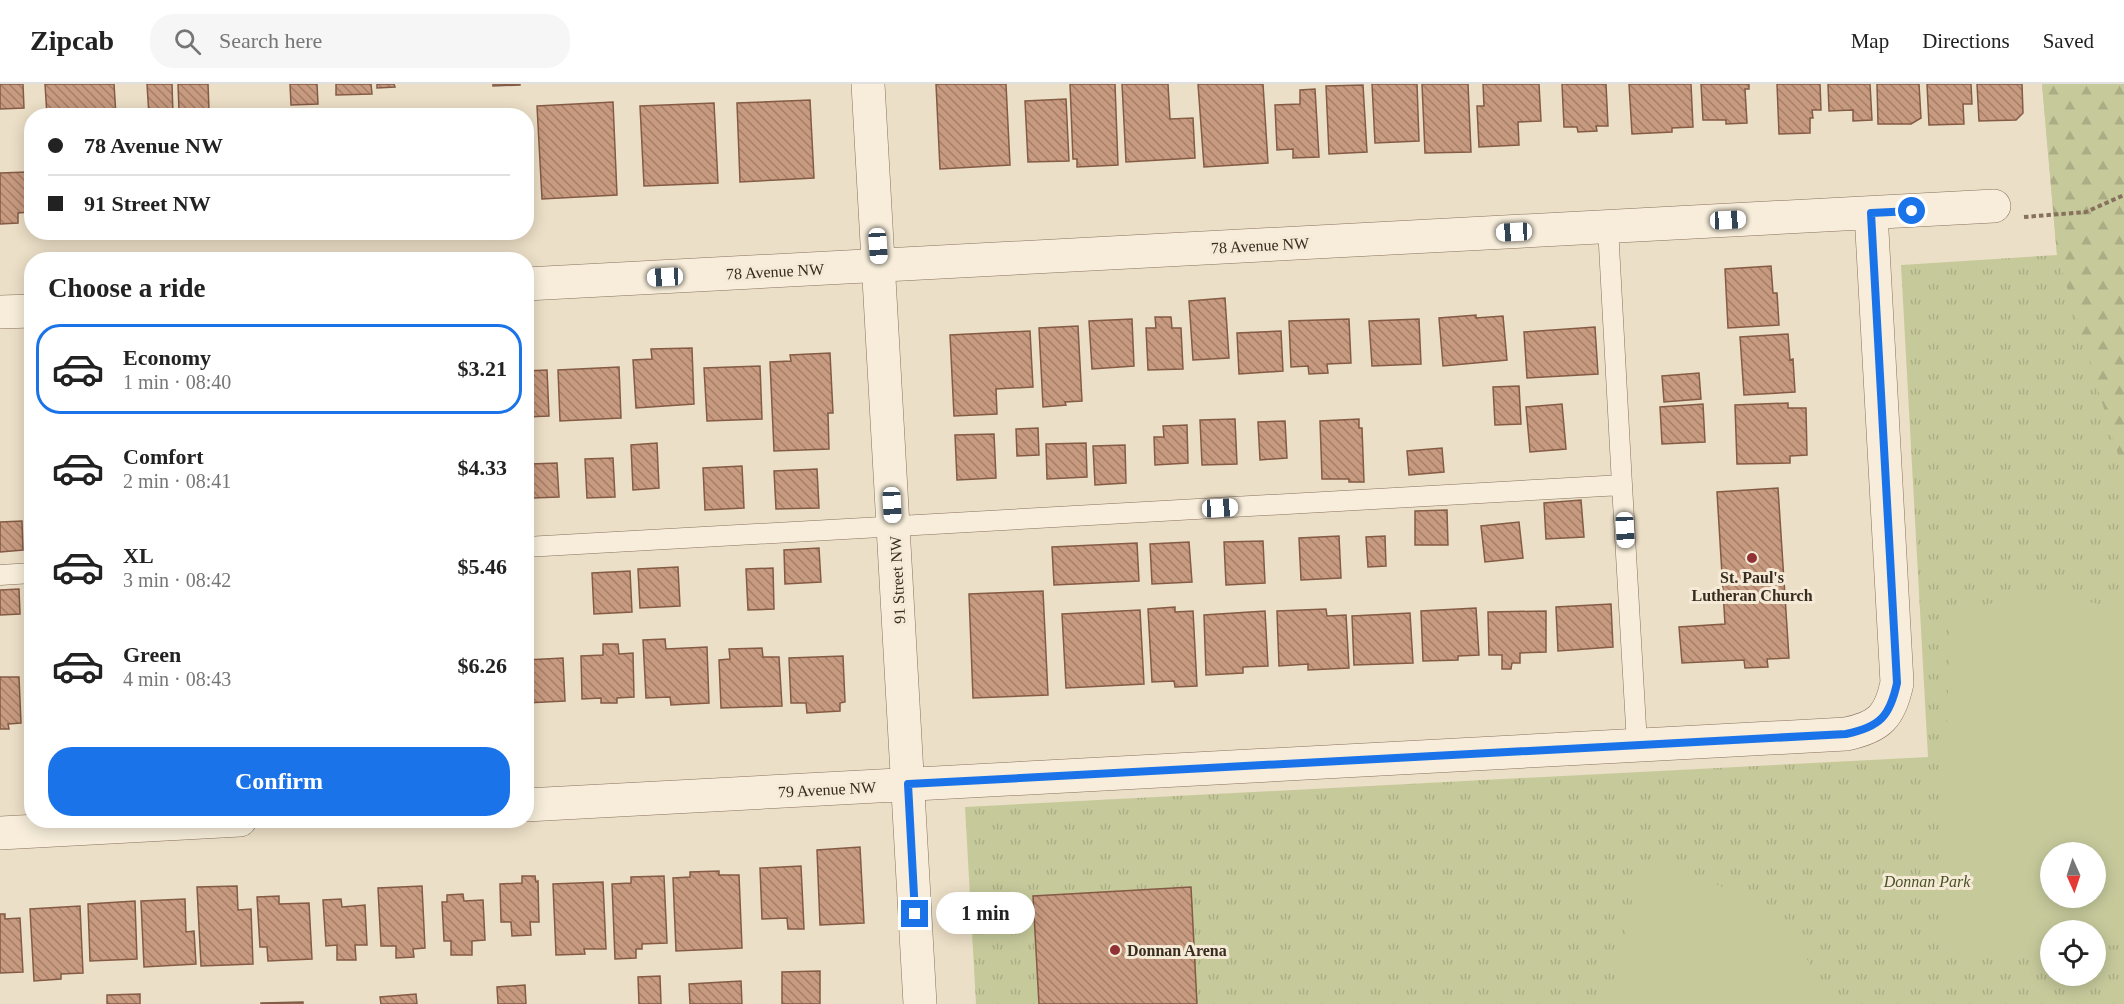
<!DOCTYPE html>
<meta charset="utf-8">
<style>
body{margin:0;font-family:"Times New Roman",serif;background:#f6f6f6;color:#222;height:100vh;display:flex;flex-direction:column;font-size:22px;white-space:nowrap}
*{box-sizing:border-box;margin:0}
p{font-size:20px;color:#767676}
.icon{flex:none;width:33px;height:33px;fill:none;stroke:currentColor;stroke-width:2;stroke-linecap:round;stroke-linejoin:round}
.map{position:relative;flex:1;overflow:hidden}
.details{position:absolute;left:24px;top:168px;width:510px;height:576px;display:flex;flex-direction:column;background:#fff;border-radius:24px;box-shadow:0 3px 15px #0003}
.details>*{flex:none}
.guide{position:absolute;left:24px;top:24px;width:510px;height:132px;border-radius:24px;box-shadow:0 3px 15px #0003;display:grid;align-content:center;height:132px;padding:0 24px;background:#fff}
.needle{width:39px;rotate:177deg}
.fabs{position:absolute;left:2040px;top:758px;display:grid;gap:12px}
.fabs a{display:grid;place-items:center;width:66px;height:66px;border-radius:50%;background:#fff;box-shadow:0 3px 15px #0003;font-size:30px}
.end{position:absolute;width:27px;height:27px;margin:-14px;border:8px solid #1a73e8;background:#fff;box-shadow:0 0 0 3px #fff}
.from{border-radius:50%}
.bubble{position:absolute;height:42px;border-radius:21px;background:#fff;box-shadow:0 3px 15px #0003;font-size:20px;font-weight:700;line-height:42px;text-align:center}
.car{position:absolute;width:18px;height:36px;margin:-18px -9px;border-radius:8px;box-shadow:0 0 4px 2px #0007;background:linear-gradient(#fff 24%,#345 0 40%,#fff 0 76%,#345 0 86%,#fff 0)}
.guide b{display:flex;align-items:center;gap:21px;height:57px;font-size:22px}
.guide b+b{border-top:2px solid #e0e0e0}
.guide i{width:15px;height:15px;background:#222}
ul{padding:0;list-style:none}
li{display:flex;align-items:center;gap:18px;height:90px;margin:0 12px 9px;padding:0 12px;border:3px solid transparent;border-radius:24px}
li div{flex:1}
li b{display:block;font-size:22px}
li em{font-style:normal;font-weight:700}
li.selected{border-color:#1a73e8}
li>.icon{width:54px;height:54px;stroke-width:1.5}
h2{padding:0 24px;font-size:27px;line-height:72px}
.action{display:flex;gap:12px;margin-top:auto;padding:12px 24px}
.action a{flex:1;height:69px;border-radius:24px;background:#1a73e8;color:#fff;font-size:24px;font-weight:700;line-height:69px;text-align:center}
header{display:flex;align-items:center;gap:36px;box-sizing:border-box;height:84px;padding:0 30px;background:#fff;border-bottom:2px solid #e0e0e0}
header strong{font-size:28px}
nav{display:flex;gap:33px;margin-inline-start:auto;font-size:21px}
.search{width:420px;height:54px;background:#f6f6f6;display:flex;align-items:center;gap:15px;box-sizing:border-box;padding:0 21px;border-radius:24px;color:#767676;font-size:22px}
.map>svg:first-child{display:block}
.grass{fill:url(#grass-tufts);fill-rule:evenodd}
.forest{fill:url(#forest-firs)}
.pitch{fill:#c6ca9b;fill-rule:evenodd}
.building{fill:url(#building-back-hatch);stroke:#845b44;stroke-width:1.5}
.lines{fill:none;stroke-linecap:round;stroke-linejoin:round}
.lane-casing{stroke:#87715d;stroke-width:21}
.street-casing{stroke:#87715d;stroke-width:34}
.path{stroke:#87715d;stroke-width:4;stroke-dasharray:4.5 3;stroke-linecap:butt}
.lane{stroke:#f7edda;stroke-width:20}
.street{stroke:#f7edda;stroke-width:33}
.route{stroke:#1a73e8;stroke-width:8}
.poi-dot{fill:#923135;stroke:#f4ead6;stroke-width:2}
.labels{text-anchor:middle;stroke-width:6;stroke-linejoin:round;paint-order:stroke}
.street-label{font-size:16px;fill:#382b20;stroke:#f4ead6}
.poi-label{font-size:16px;font-weight:bold;fill:#382b20;stroke:#f4ead6}
.park-label{font-size:16px;font-style:italic;fill:#4a5328;stroke:#f4ead6}
</style>
<header>
<strong>Zipcab</strong>
<div class="search"><svg class="icon" aria-label="search" viewBox="0 0 24 24"><circle cx="10" cy="10" r="6"/><path d="M15 15l6 6"/></svg>Search here</div>
<nav><a>Map</a><a>Directions</a><a>Saved</a></nav>
</header>
<div class="map">
<svg width="2124" height="920" viewBox="0 0 2124 920">
<defs>
<pattern id="grass-tufts" width="24" height="20" patternUnits="userSpaceOnUse" patternTransform="scale(1.5)"><rect width="24" height="20" fill="#c6ca9b"/><path d="M3 7l-1-3M5 7V3M7 7l1-3M15 17l-1-3M17 17v-4M19 17l1-3" fill="none" stroke="#abae85"/></pattern>
<pattern id="forest-firs" width="22" height="20" patternUnits="userSpaceOnUse" patternTransform="scale(1.5)"><rect width="22" height="20" fill="#c6ca9b"/><path d="M5 1l3.5 6h-7zM16 11l3.5 6h-7z" fill="#abae85"/></pattern>
<pattern id="building-back-hatch" width="6" height="6" patternUnits="userSpaceOnUse" patternTransform="scale(1.5)"><rect width="6" height="6" fill="#c89a7f"/><path d="M-1 5l2 2M0 0l6 6M5-1l2 2" fill="none" stroke="#a37e68"/></pattern>
</defs>
<rect width="100%" height="100%" fill="#ecdfc7"/>
<path class="grass" d="M2042,0H2124V920H976L965,723L1928,673L1901,181L2057,171ZM2050,768H2096V813H2050ZM2050,846H2096V891H2050Z"/>
<path class="forest" d="M2042,0H2124V390L2057,171Z"/>
<path class="pitch" d="M2037,508L2124,525V860L2096,863V846H2050V867L1962,877L1941,857L1950,530ZM2050,768H2096V813H2050Z
M1641,780L1688,788L1752,816L1800,860L1828,920H1608Z"/>
<path class="building" d="M0,0H23L24,24L0,25Z
M45,0H114L116,32H47Z
M147,0H172L173,31L149,32Z
M178,0H208L209,26L179,27Z
M290,0H317L318,20L291,21Z
M336,0H371L372,10L336,11Z
M377,0H394L395,3L377,4Z
M493,0H520V1L493,2Z
M936,0H1006L1010,81L940,85Z
M1070,0H1115L1118,81L1077,83V75H1073Z
M1122,0H1168L1170,35L1193,34L1195,74L1126,78Z
M1198,0H1263L1268,79L1204,83Z
M1372,0H1417L1419,57L1375,59Z
M1422,0H1468L1471,68L1425,69Z
M1483,0H1539L1541,37L1518,38L1519,61L1479,63L1477,22H1484Z
M1562,0H1606L1608,42H1596L1597,47L1578,48L1577,43H1564Z
M1629,0H1691L1693,43L1672,44V48L1632,50Z
M1701,0H1749V5H1745L1747,39L1726,40V36H1703Z
M1777,0H1820L1821,26H1812L1813,34H1810V49L1779,50Z
M1828,0H1870L1872,36L1853,37V26L1829,27Z
M1877,0H1919L1921,34L1911,40H1878Z
M1927,0H1971L1972,20H1963L1964,40L1929,41Z
M1977,0H2022L2023,29L2016,36L1979,37Z
M1363,1L1367,68L1329,70L1326,2Z
M1315,5L1319,73L1293,74V65L1277,66L1275,21L1300,20V6Z
M1066,15L1069,77L1028,78L1025,17Z
M810,16L814,94L740,98L737,19Z
M613,18L617,111L542,115L537,22Z
M714,19L718,99L644,102L640,22Z
M27,88L29,128L18,129V139L0,140V89Z
M1771,182L1773,209H1777L1779,241L1728,244L1725,185Z
M1225,214L1229,274L1193,276L1189,217Z
M1476,231V234L1503,232L1507,276L1443,282L1439,234Z
M1155,233H1171L1172,244H1181L1183,285L1148,286L1146,244H1156Z
M1132,235L1134,282L1092,285L1089,237Z
M1349,235L1351,279L1327,280L1328,289L1309,290L1308,282L1291,283L1289,237Z
M1419,235L1421,280L1372,282L1369,237Z
M1078,242L1082,317L1065,318L1066,321L1043,323L1039,244Z
M1595,243L1598,290L1527,294L1524,248Z
M1030,247L1033,303L996,305L997,330L954,332L950,251Z
M1281,247L1283,287L1239,290L1237,249Z
M1788,250L1790,276L1793,275L1795,308L1744,311L1740,253Z
M692,264L694,320L636,324L633,276L652,275L651,265Z
M830,269L833,329H828L829,365L774,367L770,278L791,277L790,271Z
M760,282L762,335L707,337L704,284Z
M619,283L621,334L560,337L558,286Z
M547,286L549,332L526,333V287Z
M1699,289L1701,315L1664,318L1662,292Z
M1519,302L1521,340L1495,341L1493,303Z
M1788,319V324H1806L1807,371L1790,372V379L1737,380L1735,321Z
M1562,320L1566,365L1530,368L1526,323Z
M1703,320L1705,358L1662,360L1660,323Z
M1235,335L1237,380L1202,381L1200,336Z
M1359,335V344H1362L1364,398H1349V395H1322L1320,337Z
M1285,337L1287,374L1260,376L1258,338Z
M1187,341L1188,379L1155,381L1154,353H1164L1163,342Z
M1038,344L1039,371L1017,372L1016,345Z
M994,350L996,394L957,396L955,351Z
M657,359L659,404L633,406L631,361Z
M1086,359L1087,393L1047,395L1046,360Z
M1125,361L1126,399L1095,401L1093,362Z
M1442,364L1444,388L1409,391L1407,367Z
M613,374L615,413L587,414L585,375Z
M557,379L559,413L533,414L531,380Z
M742,382L744,424L705,426L703,384Z
M817,385L819,424L776,425L774,387Z
M1778,404L1789,574L1767,575L1768,583L1745,584L1744,576L1682,579L1679,543L1725,540L1717,408Z
M1581,416L1584,453L1546,455L1544,419Z
M1447,426L1448,461H1415V427Z
M22,437L23,466L0,468V438Z
M1519,438L1523,474L1485,478L1481,442Z
M1339,452L1341,494L1301,496L1299,454Z
M1385,452L1386,482L1368,483L1366,453Z
M1263,457L1265,499L1226,501L1224,458Z
M1189,458L1192,498L1152,500L1150,460Z
M1137,459L1139,497L1054,501L1052,463Z
M819,464L821,498L785,500L784,466Z
M678,483L680,522L640,524L638,485Z
M773,484L774,525L748,526L746,485Z
M630,487L632,528L594,530L592,489Z
M19,505L20,530L0,531V506Z
M1043,507L1048,611L973,614L969,510Z
M1611,520L1613,563L1558,567L1556,523Z
M28,522H32V558H30Z
M1175,523V528L1193,527L1197,602L1175,603L1174,597L1152,598L1148,525Z
M1476,524L1479,571L1458,572V576L1423,577L1421,527Z
M1326,525L1327,532L1346,531L1349,584L1308,586V580L1279,582L1277,527Z
M1140,526L1144,600L1066,604L1062,530Z
M1265,527L1268,582L1243,583V589L1206,591L1204,531Z
M1546,527V568L1520,569V579H1512L1511,585H1502V571H1489L1488,528Z
M1410,529L1413,579L1354,581L1352,532Z
M665,555L666,565L707,563L709,619L671,621L670,613L646,614L643,556Z
M603,560H618L619,570L633,569L634,613L617,614V619H601V614L582,615L581,572L603,571Z
M762,564L763,573H779L782,622L721,624L719,576L730,575L729,565Z
M843,572L845,618L840,619V627L807,629L806,619H791L789,574Z
M563,574L565,617L526,619V576Z
M0,593H19L21,639L8,640L9,645H0Z
M860,763L864,839L820,841L817,766Z
M801,782L804,845H788L787,834L762,835L760,784Z
M719,787V791H739L742,864L676,867L673,794L690,793V788Z
M522,792H535L536,798L538,797L539,838H530L531,851L512,852L511,838H501L500,800L522,799Z
M664,792L667,859L642,860V865H636V874L615,875L612,800L631,799V793Z
M603,798L606,865H584L585,870L556,871L553,800Z
M237,802L238,826L251,825L253,880L201,882L197,803Z
M422,802L425,864L413,865L414,873L396,874V862H381L378,804Z
M1191,803L1197,920H1039L1033,812Z
M463,810L464,817L483,816L485,856L472,857V871H451V857H444L442,818H447V811Z
M279,812V820L309,819L312,875L268,877L267,863H260L257,813Z
M185,815L186,848L194,847L196,880L144,883L141,817Z
M341,815L342,823L365,821L367,861H355L356,876H337V861L326,862L323,816Z
M135,817L137,875L90,877L88,820Z
M80,822L83,889L61,890V895L34,897L30,825Z
M0,830H5V835L20,834L23,888L0,889Z
M820,887V920H782V888Z
M660,892L661,920H639L638,893Z
M741,897L742,920H690L689,900Z
M525,901L526,920H498L497,903Z
M140,910V920H107V911Z
M416,910L417,920H381L380,913Z
M303,918V920H261V919Z"/>
<g class="lines">
<g class="lane-casing">
<path id="lane" d="M1608,143L1622,401
M526,463L1622,401L1637,660
M0,491L32,489"/>
</g>
<g class="street-casing">
<path id="street" d="M868,0L920,920
M526,200L1994,122
M0,228L32,227
M526,721L1846,650C1880,643 1890,632 1897,599L1871,129
M0,749L240,736"/>
</g>
<path class="path" d="M2024,133L2086,128L2124,111"/>
<use href="#lane" class="lane"/>
<use href="#street" class="street"/>
</g>
<g class="lines">
<path class="route" d="M915,830L908,700L1846,650C1880,643 1890,632 1897,599L1871,129L1912,127"/>
</g>
<g class="poi-dot">
<circle cx="1752" cy="474" r="6"/>
<circle cx="1115" cy="866" r="6"/>
</g>
<g class="labels">
<g class="street-label">
<text transform="translate(1260 161) rotate(-3)" y="6">78 Avenue NW</text>
<text transform="translate(775 187) rotate(-3)" y="6">78 Avenue NW</text>
<text transform="translate(897 496) rotate(-93)" y="6">91 Street NW</text>
<text transform="translate(827 705) rotate(-3)" y="6">79 Avenue NW</text>
</g>
<g class="poi-label">
<text x="1752" y="499">St. Paul's<tspan x="1752" dy="18">Lutheran Church</tspan></text>
<text x="1127" y="872" text-anchor="start">Donnan Arena</text>
</g>
<g class="park-label">
<text x="1927" y="803">Donnan Park</text>
</g>
</g>
</svg>
<div class="fabs">
<a><svg class="needle" viewBox="-14 -14 28 28"><path d="M0-13l5 13h-10z" fill="#e53935"/><path d="M0 13l5-13h-10z" fill="#767676"/></svg></a>
<a><svg class="icon" aria-label="locate" viewBox="0 0 24 24"><circle cx="12" cy="12" r="6"/><path d="M12 2v4M12 18v4M2 12h4M18 12h4"/></svg></a>
</div>
<i class="end from" style="left:1912px;top:127px"></i>
<i class="end" style="left:915px;top:830px"></i>
<div class="bubble" style="left:936px;top:808px;width:99px">1 min</div>
<i class="car" style="left:1728px;top:136px;rotate:87deg"></i>
<i class="car" style="left:1514px;top:148px;rotate:267deg"></i>
<i class="car" style="left:878px;top:162px;rotate:176deg"></i>
<i class="car" style="left:665px;top:193px;rotate:267deg"></i>
<i class="car" style="left:892px;top:421px;rotate:177deg"></i>
<i class="car" style="left:1220px;top:424px;rotate:87deg"></i>
<i class="car" style="left:1625px;top:446px;rotate:177deg"></i>
<div class="guide">
<b><i class="from"></i>78 Avenue NW</b>
<b><i></i>91 Street NW</b>
</div>
<section class="details">
<h2>Choose a ride</h2>
<ul>
<li class="selected"><svg class="icon" aria-label="car" viewBox="0 0 24 24"><path d="M5 17H2v-5l4-1 3-4h7l3 4 3 1v5h-3M9 17h6M6 11h13"/><circle cx="7" cy="17" r="2"/><circle cx="17" cy="17" r="2"/></svg><div><b>Economy</b><p>1 min · 08:40</p></div><em>$3.21</em></li>
<li><svg class="icon" aria-label="car" viewBox="0 0 24 24"><path d="M5 17H2v-5l4-1 3-4h7l3 4 3 1v5h-3M9 17h6M6 11h13"/><circle cx="7" cy="17" r="2"/><circle cx="17" cy="17" r="2"/></svg><div><b>Comfort</b><p>2 min · 08:41</p></div><em>$4.33</em></li>
<li><svg class="icon" aria-label="car" viewBox="0 0 24 24"><path d="M5 17H2v-5l4-1 3-4h7l3 4 3 1v5h-3M9 17h6M6 11h13"/><circle cx="7" cy="17" r="2"/><circle cx="17" cy="17" r="2"/></svg><div><b>XL</b><p>3 min · 08:42</p></div><em>$5.46</em></li>
<li><svg class="icon" aria-label="car" viewBox="0 0 24 24"><path d="M5 17H2v-5l4-1 3-4h7l3 4 3 1v5h-3M9 17h6M6 11h13"/><circle cx="7" cy="17" r="2"/><circle cx="17" cy="17" r="2"/></svg><div><b>Green</b><p>4 min · 08:43</p></div><em>$6.26</em></li>
</ul>
<div class="action"><a>Confirm</a></div>
</section>
</div>
